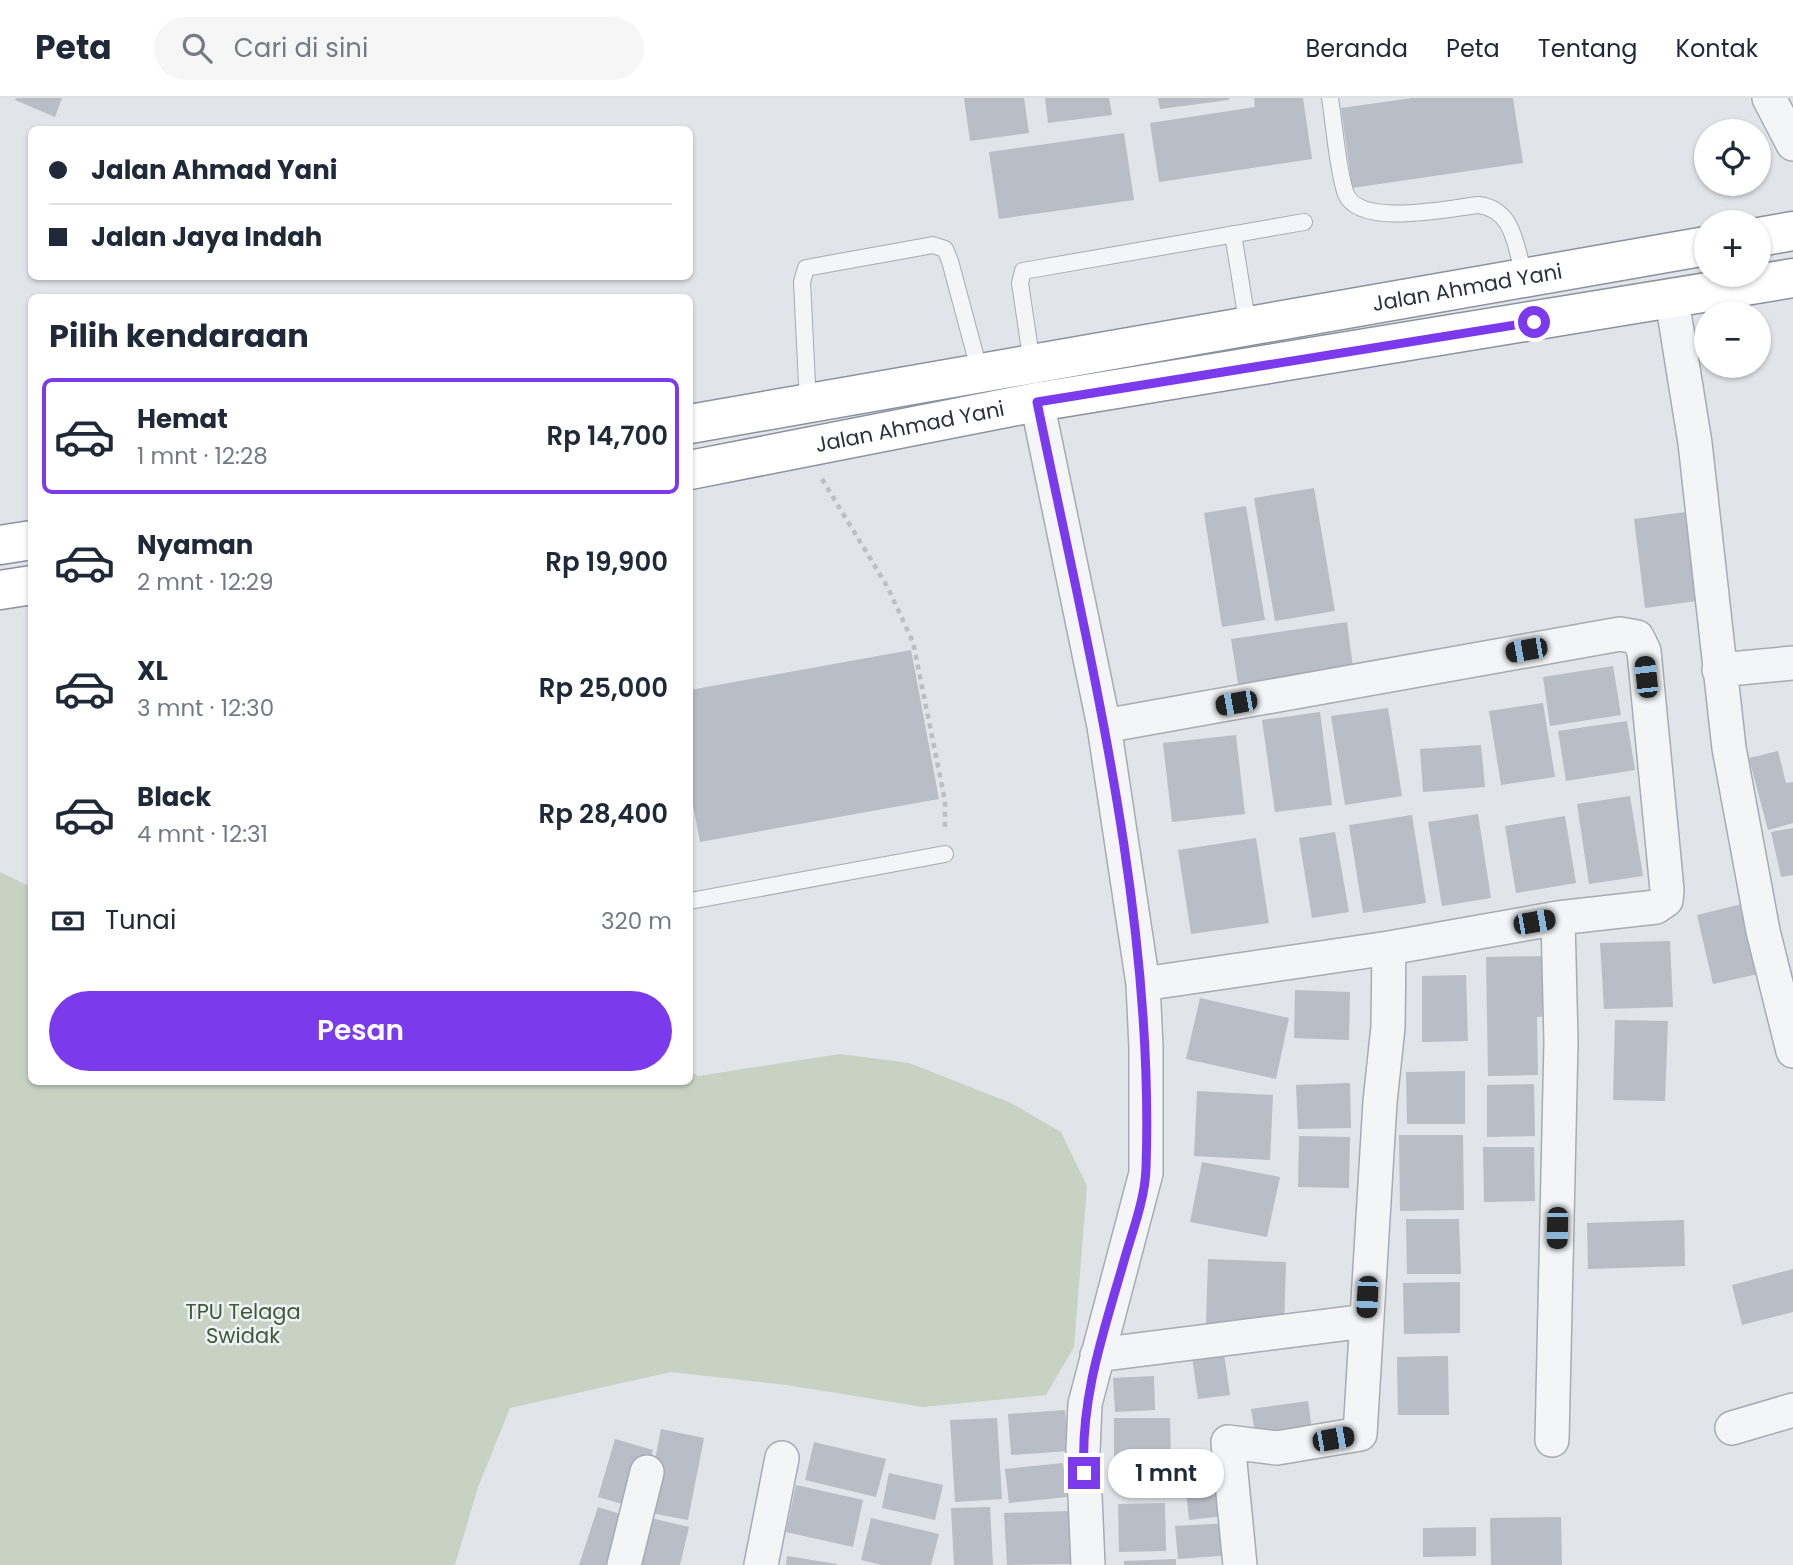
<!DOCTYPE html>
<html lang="id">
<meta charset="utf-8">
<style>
body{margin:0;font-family:Poppins,sans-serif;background:#f6f6f7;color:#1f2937;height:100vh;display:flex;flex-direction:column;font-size:26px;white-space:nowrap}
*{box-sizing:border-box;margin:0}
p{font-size:23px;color:#747a83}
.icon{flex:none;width:38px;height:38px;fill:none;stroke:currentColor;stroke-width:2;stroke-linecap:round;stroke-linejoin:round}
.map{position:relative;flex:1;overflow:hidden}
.drawer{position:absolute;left:28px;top:196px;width:665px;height:791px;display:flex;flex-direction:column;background:#fff;border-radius:10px;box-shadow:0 2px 5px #0004}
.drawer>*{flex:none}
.guide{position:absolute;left:28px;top:28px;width:665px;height:154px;border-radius:10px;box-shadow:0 2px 5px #0004;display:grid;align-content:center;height:154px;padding:0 21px;background:#fff}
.buttons{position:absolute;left:1694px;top:21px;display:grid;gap:14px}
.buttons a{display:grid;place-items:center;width:77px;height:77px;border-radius:50%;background:#fff;box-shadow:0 2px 5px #0004;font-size:35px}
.end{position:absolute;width:32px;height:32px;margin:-16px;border:9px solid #7c3aed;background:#fff;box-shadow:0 0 0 4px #fff}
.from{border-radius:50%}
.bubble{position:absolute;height:49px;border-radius:24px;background:#fff;box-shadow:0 2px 5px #0004;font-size:23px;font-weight:600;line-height:49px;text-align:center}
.car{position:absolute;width:21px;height:42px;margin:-21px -10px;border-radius:9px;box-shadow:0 0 5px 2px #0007;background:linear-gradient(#222 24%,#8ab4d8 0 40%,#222 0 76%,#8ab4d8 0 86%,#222 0)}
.guide b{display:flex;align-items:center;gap:24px;height:66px;font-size:26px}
.guide b+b{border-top:2px solid #e0e1e3}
.guide i{width:18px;height:18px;background:#1f2937}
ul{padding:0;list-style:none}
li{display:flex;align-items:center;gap:21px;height:116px;margin:0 14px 10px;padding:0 7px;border:4px solid transparent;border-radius:10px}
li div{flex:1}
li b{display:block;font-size:26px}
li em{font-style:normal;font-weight:600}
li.active{border-color:#7c3aed}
li>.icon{width:63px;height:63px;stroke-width:1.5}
h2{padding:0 21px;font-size:32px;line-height:84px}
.pay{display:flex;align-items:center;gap:18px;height:77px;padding:0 21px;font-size:26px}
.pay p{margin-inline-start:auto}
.cta{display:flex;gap:14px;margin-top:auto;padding:14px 21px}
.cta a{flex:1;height:80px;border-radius:42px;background:#7c3aed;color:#fff;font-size:28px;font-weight:600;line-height:80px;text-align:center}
header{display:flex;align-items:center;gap:42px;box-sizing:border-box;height:98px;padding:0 35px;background:#fff;border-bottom:2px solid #e0e1e3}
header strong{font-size:33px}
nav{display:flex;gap:38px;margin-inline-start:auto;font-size:24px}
.search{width:490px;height:63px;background:#f6f6f7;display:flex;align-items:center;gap:18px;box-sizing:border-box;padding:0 24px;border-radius:38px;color:#747a83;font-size:26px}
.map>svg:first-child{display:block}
.green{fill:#c7d2c3}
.building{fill:#b9bdc5}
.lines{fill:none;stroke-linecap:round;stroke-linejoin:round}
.service-casing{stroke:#a7abb3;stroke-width:18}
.minor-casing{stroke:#a7abb3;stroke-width:36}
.trunk-casing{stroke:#8a929e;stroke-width:41}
.path{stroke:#bbbec3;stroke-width:4.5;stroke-dasharray:5 5;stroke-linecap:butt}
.service{stroke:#f3f5f7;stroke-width:16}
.minor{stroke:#f3f5f7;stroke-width:33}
.trunk{stroke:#fff;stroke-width:38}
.route{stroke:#7c3aed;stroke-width:9}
.labels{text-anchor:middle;stroke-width:5;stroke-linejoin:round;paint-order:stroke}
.street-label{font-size:21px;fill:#2b323f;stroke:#f0f3f6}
.park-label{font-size:21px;fill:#405a39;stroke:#f0f3f6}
</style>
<header>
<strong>Peta</strong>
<div class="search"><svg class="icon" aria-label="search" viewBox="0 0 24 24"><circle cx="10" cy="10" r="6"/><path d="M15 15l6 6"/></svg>Cari di sini</div>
<nav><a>Beranda</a><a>Peta</a><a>Tentang</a><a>Kontak</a></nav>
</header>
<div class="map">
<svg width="1793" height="1467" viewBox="0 0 1793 1467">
<rect width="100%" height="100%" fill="#e1e4e9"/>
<path class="green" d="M0,774L31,789L32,984H690V973L698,978L840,956L909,965L1011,1005L1061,1034L1087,1088L1074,1249L1046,1297L923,1309L787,1287L671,1274L510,1310L478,1389L455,1467H0Z"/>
<path class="building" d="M16,0H62L55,19L15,2Z
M964,0H1024L1029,35L970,43Z
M1045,0H1109L1112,17L1048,25Z
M1158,0H1229V2L1160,11Z
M1254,0H1303L1312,61L1159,84L1150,25L1255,9Z
M1412,0H1513L1523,65L1352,90L1341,10Z
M1124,35L1134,102L999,121L989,54Z
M1314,390L1335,513L1275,523L1254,400Z
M1246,408L1265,522L1222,529L1204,415Z
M1693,413L1704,502L1645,510L1634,421Z
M1347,524L1353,570L1238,586L1231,541Z
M911,552L939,701L700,744L690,691V592Z
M1613,568L1621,617L1550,628L1543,579Z
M1543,605L1555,679L1501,687L1489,613Z
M1388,610L1402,698L1345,707L1331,618Z
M1320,614L1332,707L1275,714L1262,622Z
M1627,623L1635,672L1566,683L1558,633Z
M1236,637L1245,716L1172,724L1163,645Z
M1481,647L1485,689L1423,694L1420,651Z
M1778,653L1786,685L1793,684V725L1768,732L1749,660Z
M1630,698L1643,778L1589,786L1577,706Z
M1478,716L1491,800L1442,808L1428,724Z
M1412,717L1426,805L1363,815L1349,727Z
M1565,718L1576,785L1516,795L1505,728Z
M1793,730V777L1781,779L1771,734Z
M1335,734L1349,814L1312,820L1299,740Z
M1256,740L1269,825L1191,836L1178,752Z
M1750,804L1767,874L1713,886L1697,817Z
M1670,843L1673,909L1604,911L1600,845Z
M1548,858L1549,918L1537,919L1538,977L1488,978L1486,859Z
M1466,877L1468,943L1422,944V878Z
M1295,892L1350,894L1349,942L1294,940Z
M1200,900L1289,920L1276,981L1186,961Z
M1615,922L1668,923L1665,1003L1613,1002Z
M1465,973V1026H1407L1406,974Z
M1350,985L1351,1030L1298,1031L1296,987Z
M1534,986L1535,1038L1487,1039V987Z
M1197,993L1273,997L1270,1062L1194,1058Z
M1399,1037H1463L1464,1112L1400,1113Z
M1299,1038L1350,1039L1349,1090L1298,1089Z
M1483,1049H1534L1535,1103L1484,1104Z
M1202,1064L1280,1079L1267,1139L1190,1124Z
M1406,1121H1459L1461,1176H1407Z
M1684,1122L1685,1168L1588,1171L1587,1125Z
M1208,1161L1286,1164L1284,1229L1206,1227Z
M1793,1171V1214L1742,1227L1732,1187Z
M1460,1184V1235L1404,1236L1403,1185Z
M1224,1255L1230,1297L1198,1301L1192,1259Z
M1448,1258L1449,1317H1398L1397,1259Z
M1154,1278L1155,1312L1115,1314L1113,1280Z
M1308,1303L1313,1338L1257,1347L1251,1311Z
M1065,1312L1069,1353L1011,1357L1008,1316Z
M997,1320L1002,1401L955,1404L950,1322Z
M1114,1320H1170L1171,1360L1114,1361Z
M661,1331L704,1340L688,1422L645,1414Z
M615,1341L653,1352L636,1410L598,1399Z
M814,1344L886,1361L876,1399L805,1382Z
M1063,1365L1067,1399L1009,1405L1005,1371Z
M1163,1370V1397L1122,1398L1120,1371Z
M1227,1370L1232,1417L1189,1422L1184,1374Z
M889,1375L943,1387L935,1422L882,1410Z
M796,1387L863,1402L853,1449L786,1434Z
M1165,1405L1166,1453L1119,1454L1118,1406Z
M598,1409L633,1420L618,1467H579Z
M990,1409L993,1467H954L951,1410Z
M1069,1413L1071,1466L1007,1467L1004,1415Z
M647,1419L689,1429L680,1467H636Z
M1561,1419L1562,1467H1491L1490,1420Z
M871,1420L939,1436L931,1467H882L861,1462Z
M1230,1425L1232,1457L1178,1461L1175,1428Z
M1476,1429V1458L1423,1459V1430Z
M787,1458L837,1466V1467H786Z
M1176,1461V1467H1124V1463Z"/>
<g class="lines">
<g class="service-casing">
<path id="service" d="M1330,0C1334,24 1338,76 1346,96C1360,130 1450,110 1479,107C1515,112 1515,149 1525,180
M1233,136L1248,229
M1032,266L1020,185L1023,173L1304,124
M808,306L802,184L806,170L933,147L945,151L950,163L980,275
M690,803L945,756"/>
</g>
<g class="minor-casing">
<path id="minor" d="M1769,0L1793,46
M1672,202L1695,345L1729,650L1763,833L1793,953
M1037,304L1104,628L1143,886L1146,949V1075L1085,1306L1083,1352L1088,1467
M1719,572L1793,565
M1104,628L1620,536L1637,539L1644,553L1667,792L1666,802L1656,809L1558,820L1389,850L1143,886
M1097,1257L1366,1223
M1732,1330L1793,1312
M1552,1342L1561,944L1558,820
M624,1467L647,1374
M761,1467L782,1360
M1240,1467L1228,1344L1277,1350L1360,1336L1380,1004L1388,929L1389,850"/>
</g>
<g class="trunk-casing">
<g id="trunk">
<path d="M1759,139L1793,133"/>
<path id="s1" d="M690,326L1706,148"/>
<path id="s2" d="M690,372L1037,304L1793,180"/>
<path d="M0,447L32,442"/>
<path d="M0,492L32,487"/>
</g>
</g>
<path class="path" d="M822,381L887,488L913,544L945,703V733"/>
<use href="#service" class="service"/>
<use href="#minor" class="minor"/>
<use href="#trunk" class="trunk"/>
</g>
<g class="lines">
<path class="route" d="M1084,1375C1080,1298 1105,1230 1126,1156C1134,1129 1145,1099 1146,1071C1155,815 1088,554 1037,304L1534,224"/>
</g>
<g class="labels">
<g class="street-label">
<text dy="7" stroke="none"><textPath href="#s1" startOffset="789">Jalan Ahmad Yani</textPath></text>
<text dy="7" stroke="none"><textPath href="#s2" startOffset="224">Jalan Ahmad Yani</textPath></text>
</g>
<g class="park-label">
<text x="243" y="1221">TPU Telaga<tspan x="243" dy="24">Swidak</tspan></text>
</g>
</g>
</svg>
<div class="buttons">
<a><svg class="icon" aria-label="locate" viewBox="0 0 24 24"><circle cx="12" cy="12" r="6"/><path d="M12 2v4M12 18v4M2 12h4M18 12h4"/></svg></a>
<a>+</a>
<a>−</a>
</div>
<i class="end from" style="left:1534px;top:224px"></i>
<i class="end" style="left:1084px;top:1375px"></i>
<div class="bubble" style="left:1108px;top:1351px;width:116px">1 mnt</div>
<i class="car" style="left:1526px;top:552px;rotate:260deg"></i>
<i class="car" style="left:1646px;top:579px;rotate:354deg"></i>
<i class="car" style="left:1236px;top:605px;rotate:260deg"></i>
<i class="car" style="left:1534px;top:824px;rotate:80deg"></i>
<i class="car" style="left:1557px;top:1130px;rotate:181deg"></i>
<i class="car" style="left:1367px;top:1199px;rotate:183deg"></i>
<i class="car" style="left:1333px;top:1341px;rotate:80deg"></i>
<div class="guide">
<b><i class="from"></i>Jalan Ahmad Yani</b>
<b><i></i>Jalan Jaya Indah</b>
</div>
<section class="drawer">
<h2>Pilih kendaraan</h2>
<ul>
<li class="active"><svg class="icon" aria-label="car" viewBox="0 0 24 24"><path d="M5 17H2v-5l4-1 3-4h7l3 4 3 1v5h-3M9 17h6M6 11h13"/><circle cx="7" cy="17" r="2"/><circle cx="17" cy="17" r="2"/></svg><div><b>Hemat</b><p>1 mnt · 12:28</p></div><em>Rp 14,700</em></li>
<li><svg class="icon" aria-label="car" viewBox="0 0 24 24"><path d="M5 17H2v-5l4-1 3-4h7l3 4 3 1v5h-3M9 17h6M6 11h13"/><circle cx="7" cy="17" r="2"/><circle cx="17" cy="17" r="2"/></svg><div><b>Nyaman</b><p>2 mnt · 12:29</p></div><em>Rp 19,900</em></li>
<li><svg class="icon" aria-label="car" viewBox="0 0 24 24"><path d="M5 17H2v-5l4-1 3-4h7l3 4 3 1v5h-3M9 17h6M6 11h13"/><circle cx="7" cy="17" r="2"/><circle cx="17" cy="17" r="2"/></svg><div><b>XL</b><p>3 mnt · 12:30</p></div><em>Rp 25,000</em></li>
<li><svg class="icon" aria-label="car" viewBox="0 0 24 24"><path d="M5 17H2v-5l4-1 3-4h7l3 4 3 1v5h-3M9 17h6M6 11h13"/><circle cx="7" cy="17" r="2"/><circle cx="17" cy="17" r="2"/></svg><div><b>Black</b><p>4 mnt · 12:31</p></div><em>Rp 28,400</em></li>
</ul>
<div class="pay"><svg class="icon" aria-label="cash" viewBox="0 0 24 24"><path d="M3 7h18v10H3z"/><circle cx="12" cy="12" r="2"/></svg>Tunai<p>320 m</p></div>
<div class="cta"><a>Pesan</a></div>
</section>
</div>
